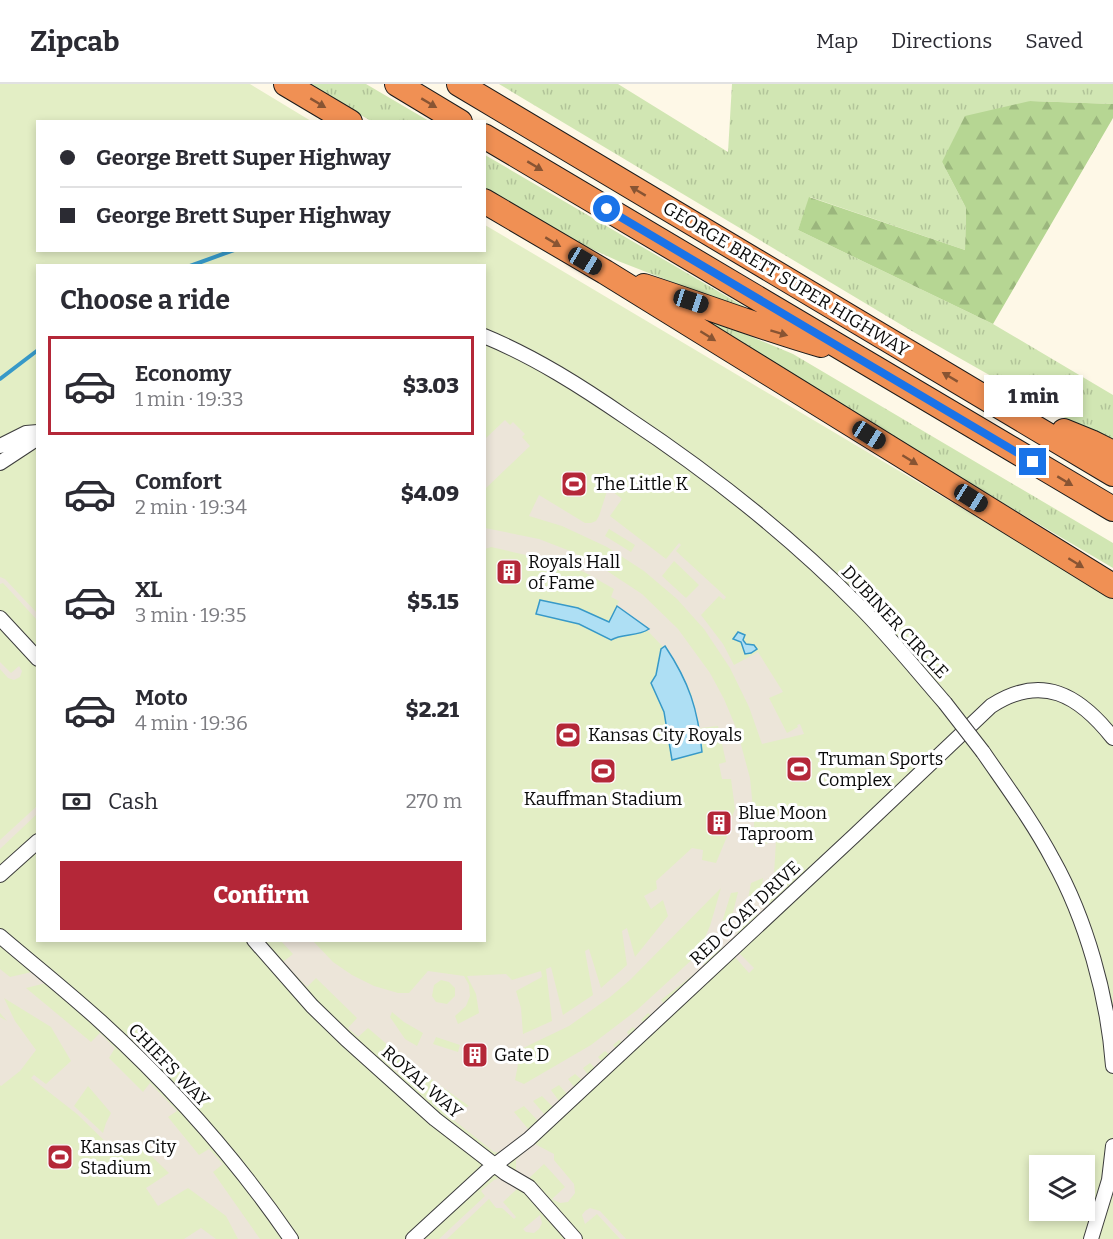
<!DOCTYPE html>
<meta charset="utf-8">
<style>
body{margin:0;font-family:Bitter,serif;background:#f2f2f3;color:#2b2b33;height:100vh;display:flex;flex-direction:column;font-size:22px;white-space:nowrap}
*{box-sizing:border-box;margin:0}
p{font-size:20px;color:#7c7c81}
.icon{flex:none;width:33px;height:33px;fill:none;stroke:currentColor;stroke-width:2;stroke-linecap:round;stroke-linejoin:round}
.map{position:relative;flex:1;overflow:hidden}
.side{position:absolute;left:36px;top:180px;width:450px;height:678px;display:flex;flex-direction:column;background:#fff;border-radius:0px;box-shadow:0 3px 9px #0003}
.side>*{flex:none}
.hud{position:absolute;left:36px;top:36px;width:450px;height:132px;border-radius:0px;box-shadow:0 3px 9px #0003;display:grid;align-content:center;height:132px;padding:0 24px;background:#fff}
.fabs{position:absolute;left:1029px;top:1071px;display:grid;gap:12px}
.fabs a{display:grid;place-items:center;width:66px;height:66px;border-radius:0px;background:#fff;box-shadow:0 3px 9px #0003;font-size:30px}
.end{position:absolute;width:27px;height:27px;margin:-14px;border:8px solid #1a73e8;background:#fff;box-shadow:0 0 0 3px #fff}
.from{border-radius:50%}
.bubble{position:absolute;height:42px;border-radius:0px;background:#fff;box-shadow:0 3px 9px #0003;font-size:20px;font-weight:800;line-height:42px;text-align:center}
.car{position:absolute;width:18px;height:36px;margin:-18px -9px;border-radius:8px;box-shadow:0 0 4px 2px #0007;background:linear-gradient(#222 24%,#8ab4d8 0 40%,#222 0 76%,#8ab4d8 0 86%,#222 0)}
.hud b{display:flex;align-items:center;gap:21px;height:57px;font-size:22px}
.hud b+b{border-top:2px solid #e1e1e2}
.hud i{width:15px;height:15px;background:#2b2b33}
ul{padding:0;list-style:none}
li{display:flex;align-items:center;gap:18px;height:99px;margin:0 12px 9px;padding:0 12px;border:3px solid transparent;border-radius:0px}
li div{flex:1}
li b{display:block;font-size:22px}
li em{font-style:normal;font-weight:800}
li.current{border-color:#b42738}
li>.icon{width:54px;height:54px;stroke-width:1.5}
h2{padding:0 24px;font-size:27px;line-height:72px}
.pay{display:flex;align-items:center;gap:15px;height:66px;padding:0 24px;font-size:22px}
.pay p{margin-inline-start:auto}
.action{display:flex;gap:12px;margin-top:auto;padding:12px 24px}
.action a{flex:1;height:69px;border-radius:0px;background:#b42738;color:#fff;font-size:24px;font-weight:800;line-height:69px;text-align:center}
header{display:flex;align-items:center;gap:36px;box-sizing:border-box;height:84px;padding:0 30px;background:#fff;border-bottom:2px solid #e1e1e2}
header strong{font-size:28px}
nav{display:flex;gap:33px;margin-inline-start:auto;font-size:21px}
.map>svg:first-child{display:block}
.grass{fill:url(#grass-tufts)}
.forest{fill:url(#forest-firs)}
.pitch{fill:#e3eec5;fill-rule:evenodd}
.plaza{fill:#ece5d9;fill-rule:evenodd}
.water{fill:#aedff4;stroke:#3799c8;stroke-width:1.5}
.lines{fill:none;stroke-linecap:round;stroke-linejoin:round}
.stream{stroke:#3799c8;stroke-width:4}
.street-casing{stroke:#3d3d3d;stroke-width:16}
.highway-casing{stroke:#1b1b1b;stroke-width:26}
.street{stroke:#fff;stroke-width:14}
.highway{stroke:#f09054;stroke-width:24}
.street-bridge-casing{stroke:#3d3d3d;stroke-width:16;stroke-linecap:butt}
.street-bridge{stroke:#fff;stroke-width:14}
.oneway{fill:#885433}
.route{stroke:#1a73e8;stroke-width:8}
.labels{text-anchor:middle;stroke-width:6;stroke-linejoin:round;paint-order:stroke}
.street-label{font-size:18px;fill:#0a0a0a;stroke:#fff}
.poi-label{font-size:18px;fill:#0a0a0a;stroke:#fff;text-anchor:start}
</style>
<header>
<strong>Zipcab</strong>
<nav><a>Map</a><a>Directions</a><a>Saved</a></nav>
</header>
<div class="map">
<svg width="1113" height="1155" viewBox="0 0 1113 1155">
<defs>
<pattern id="grass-tufts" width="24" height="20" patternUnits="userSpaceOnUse" patternTransform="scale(1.5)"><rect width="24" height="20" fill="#d1e6b3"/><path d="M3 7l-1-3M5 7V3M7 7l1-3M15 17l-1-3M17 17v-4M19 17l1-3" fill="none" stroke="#b2c499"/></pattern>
<pattern id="forest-firs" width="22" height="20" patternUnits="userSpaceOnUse" patternTransform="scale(1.5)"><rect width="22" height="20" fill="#b6d693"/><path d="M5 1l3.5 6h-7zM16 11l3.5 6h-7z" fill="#9bb67d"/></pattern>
</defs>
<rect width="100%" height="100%" fill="#fef8e7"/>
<path class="grass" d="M308,0H366L429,37H371Z
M499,0H618L728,68L732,0H1113V20L1030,17L942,78L966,124L965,166L810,113L798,146L993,240L1113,311V361L910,246Z
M485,71L745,223L744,226L618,177L568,154L485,105Z
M680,228L716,238L793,270L1113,459V484Z"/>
<path class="forest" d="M1030,17L1113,20V34L993,240L798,146L809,113L965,166L966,124L942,78L965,32Z"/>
<path class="pitch" d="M0,0H250L311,37L38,38V166H484L485,141L1113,514V1155H0ZM38,182H484V856H38ZM1040,1082H1084V1126H1040Z"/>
<path class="plaza" d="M505,336L510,341L513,338L525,350L522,353L530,362L485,405V353L486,354Z
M608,404L622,415L610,432L666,475L679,459L681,461L676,467L726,513L724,516L719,512L701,531L723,560L734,581L758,568L783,608L769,614L787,649L798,643L797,641L800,640L804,650L762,660L749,623L730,584L704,545L677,515L644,487L607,463L562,442L529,432L539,411L585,439H591L596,437L599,432ZM609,445L635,461L631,468L605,452ZM674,477L699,501L686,514L662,492Z
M485,444L539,455L570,467L598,481L642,510L678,545L710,589L724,615L737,646L750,694L754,734V763L776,757L774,790L768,823L757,834V828L741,840L736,853L721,865L722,860L708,873L702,884L661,916L664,920L651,931L648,929L641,936L644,939L636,946L633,943L627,948L629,952L622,958L619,956L613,961L616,965L609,970L605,967L598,973L602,978L595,984L590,979L583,984L588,991L582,996L575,990L568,995L574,1003L567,1010L559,1001L551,1006L559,1017L553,1023L542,1012L533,1017L545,1031L538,1037L524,1022L514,1028L529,1046L501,1069L494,1068L446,1030L469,1022L414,983L403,993L393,985L403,974L368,944L358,953L348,944L357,934L316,894L307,903L283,878L293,870L281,857H313L333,878L352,891L374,902L398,909H409L428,887L464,892L469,901L470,912L466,922L455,932L458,940L479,929L476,910L467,892L506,890L512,896L541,887L542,893L516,907L521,924L523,950L552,937L546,885L551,883L563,931L593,911L585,867L589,865L601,904L627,881L622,847L627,844L635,873L668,832L663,816L651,825L644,812L657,805L656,797L692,764L703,766L702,776L716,779L728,750L726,749L735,725L731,695H722L719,680L726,678L718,642L700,644L691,609L677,580L665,563H663L647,546L648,545L617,522L619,517L611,513L614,505L584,488L561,479L491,463L485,465ZM763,794L761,811L746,825L751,799ZM721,804L710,842L697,871L637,926L591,961L524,1000L515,996L521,965L569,942L610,913L630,896ZM738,808L730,841L719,848L731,809ZM441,896L449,898L455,904V912L447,920L436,918L432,912L434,901ZM392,928L404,938L423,949L417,962L405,955L390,933ZM436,953L460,961L458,968L433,960Z
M0,493L5,495L37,529V536L3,499L0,500Z
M0,578L11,589L19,582L22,587L20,593L14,596L8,594L0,585Z
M37,722V730L0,765V756Z
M738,868L754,884L749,889L734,872Z
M0,885L10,893L32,888L46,899L26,904L91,958L100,949L115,964L109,974L143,1008L150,999L177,1027L168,1033L199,1071L209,1065L223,1080L213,1088L260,1155H238L226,1132L188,1104L158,1122L146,1104L169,1089L144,1065L133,1069L118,1070L77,1030L31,994L34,991L46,1000L71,977L51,943L4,914L15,937L36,966L20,987L1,1002L0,1001V933L7,937L0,929ZM88,1002L111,1029L106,1039L103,1049L74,1022Z
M533,1059L554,1070V1076L574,1100L575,1109L568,1118L560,1119L552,1115L565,1103L544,1080L528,1095L516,1086V1076Z
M498,1094L502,1095L517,1105L503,1118L516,1133L514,1135L502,1124H496L489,1115L447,1155H439L485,1112L481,1107L494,1096Z
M590,1124L600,1127L626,1155H620L597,1130L585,1140L582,1131L585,1127Z
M540,1131L542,1139L539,1145L534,1149L526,1148L523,1145Z
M201,1144L216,1155H184Z"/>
<path class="water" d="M540,516L578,524L609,538L617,522L649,545C637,553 623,549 611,556L579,540L536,530Z
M738,548L745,551L743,556L746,560L754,561L757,565L751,569L745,570L741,558L733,555Z
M665,562C689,598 698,625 702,668L672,676L664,628L651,599L656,591L661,565Z"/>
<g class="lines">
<path class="stream" d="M190,182L234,166
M0,295L38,266"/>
<g class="street-casing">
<path id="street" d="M484,252C535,273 582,303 627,334C710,389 790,452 860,523C890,553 917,587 945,619
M0,362L26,349L38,348
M0,379L38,354
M0,534L38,575
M983,668C1007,703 1033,738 1053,776C1086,835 1108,913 1113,982
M0,791L38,757
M0,852C34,881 68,908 101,938C172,1003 237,1076 291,1155
M254,856L312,922L346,955L435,1035L505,1089L529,1103L575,1155
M413,1155L487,1087L529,1055L855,751L991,622C1042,589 1079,611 1113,654
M1091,1155L1109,1096L1113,1062"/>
</g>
<g class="highway-casing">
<path id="highway" d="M286,0L350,38
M397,0L460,38
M459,0L1113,390
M484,52L1113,425
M484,117L605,188L1113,502
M644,202C703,221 761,244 821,261
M1064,347L1091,358L1113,369"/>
</g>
<use href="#street" class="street"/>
<use href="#highway" class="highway"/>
<g class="street-bridge-casing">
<path id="street-bridge" d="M945,619L983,668"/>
</g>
<use href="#street-bridge" class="street-bridge"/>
</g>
<defs><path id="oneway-solid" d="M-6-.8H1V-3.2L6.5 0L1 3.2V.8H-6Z" transform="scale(1.5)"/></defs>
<g class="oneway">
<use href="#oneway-solid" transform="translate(318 19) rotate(31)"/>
<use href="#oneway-solid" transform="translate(429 19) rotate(31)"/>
<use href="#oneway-solid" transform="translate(535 82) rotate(31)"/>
<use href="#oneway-solid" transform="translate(638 107) rotate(-149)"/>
<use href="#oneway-solid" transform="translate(553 158) rotate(31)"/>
<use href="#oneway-solid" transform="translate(779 249) rotate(17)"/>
<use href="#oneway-solid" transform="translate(708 252) rotate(32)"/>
<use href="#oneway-solid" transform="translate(950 293) rotate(-149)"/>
<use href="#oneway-solid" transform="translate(910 376) rotate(32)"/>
<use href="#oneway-solid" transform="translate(1065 397) rotate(31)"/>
<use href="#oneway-solid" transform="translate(1076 479) rotate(32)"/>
</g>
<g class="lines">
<path class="route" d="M607,125L1033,378"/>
</g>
<defs>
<g id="stadium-square" transform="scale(1.35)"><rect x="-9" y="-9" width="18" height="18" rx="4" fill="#b42738" stroke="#fff"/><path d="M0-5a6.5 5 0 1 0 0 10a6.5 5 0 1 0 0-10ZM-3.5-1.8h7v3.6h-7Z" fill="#fff"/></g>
<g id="building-square" transform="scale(1.35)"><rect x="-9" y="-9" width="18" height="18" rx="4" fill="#b42738" stroke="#fff"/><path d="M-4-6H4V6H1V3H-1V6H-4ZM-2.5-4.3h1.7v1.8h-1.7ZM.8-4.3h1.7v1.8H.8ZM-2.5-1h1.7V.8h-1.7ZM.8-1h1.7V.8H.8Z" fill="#fff"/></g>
</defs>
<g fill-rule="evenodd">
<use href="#stadium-square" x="574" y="400"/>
<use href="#building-square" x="509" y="488"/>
<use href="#stadium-square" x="568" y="651"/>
<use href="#stadium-square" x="799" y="685"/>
<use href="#stadium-square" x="603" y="687"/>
<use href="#building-square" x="719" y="739"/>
<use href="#building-square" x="475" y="971"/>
<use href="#stadium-square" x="60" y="1073"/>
</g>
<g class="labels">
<g class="street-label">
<text transform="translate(786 195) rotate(31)" y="6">GEORGE BRETT SUPER HIGHWAY</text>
<text transform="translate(895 538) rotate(47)" y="6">DUBINER CIRCLE</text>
<text transform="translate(745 829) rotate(-43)" y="6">RED COAT DRIVE</text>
<text transform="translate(169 981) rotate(46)" y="6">CHIEFS WAY</text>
<text transform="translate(422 998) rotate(41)" y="6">ROYAL WAY</text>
</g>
<g class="poi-label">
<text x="594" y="406">The Little K</text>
<text x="528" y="484">Royals Hall<tspan x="528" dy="21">of Fame</tspan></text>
<text x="588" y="657">Kansas City Royals</text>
<text x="818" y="681">Truman Sports<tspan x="818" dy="21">Complex</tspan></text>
<text x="603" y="721" text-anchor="middle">Kauffman Stadium</text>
<text x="738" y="735">Blue Moon<tspan x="738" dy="21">Taproom</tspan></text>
<text x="494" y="977">Gate D</text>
<text x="80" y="1069">Kansas City<tspan x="80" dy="21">Stadium</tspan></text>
</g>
</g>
</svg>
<div class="fabs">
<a><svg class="icon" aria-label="layers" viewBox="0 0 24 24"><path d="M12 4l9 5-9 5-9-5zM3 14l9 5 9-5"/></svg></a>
</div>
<i class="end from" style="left:607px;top:125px"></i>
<i class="end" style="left:1033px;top:378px"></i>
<div class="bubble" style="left:984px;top:291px;width:99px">1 min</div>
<i class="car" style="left:585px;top:177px;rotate:121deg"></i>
<i class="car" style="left:691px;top:217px;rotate:108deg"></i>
<i class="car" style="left:869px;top:351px;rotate:122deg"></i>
<i class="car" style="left:971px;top:414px;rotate:122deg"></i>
<div class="hud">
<b><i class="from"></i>George Brett Super Highway</b>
<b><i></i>George Brett Super Highway</b>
</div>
<section class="side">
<h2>Choose a ride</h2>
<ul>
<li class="current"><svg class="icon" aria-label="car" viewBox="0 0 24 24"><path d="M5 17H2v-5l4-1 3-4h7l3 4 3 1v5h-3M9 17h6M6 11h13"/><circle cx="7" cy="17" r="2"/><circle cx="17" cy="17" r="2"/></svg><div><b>Economy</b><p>1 min · 19:33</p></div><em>$3.03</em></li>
<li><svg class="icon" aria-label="car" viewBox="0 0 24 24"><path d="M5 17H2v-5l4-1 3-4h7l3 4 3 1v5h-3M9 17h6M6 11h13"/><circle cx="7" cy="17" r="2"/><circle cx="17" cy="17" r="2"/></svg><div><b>Comfort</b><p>2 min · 19:34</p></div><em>$4.09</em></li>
<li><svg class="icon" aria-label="car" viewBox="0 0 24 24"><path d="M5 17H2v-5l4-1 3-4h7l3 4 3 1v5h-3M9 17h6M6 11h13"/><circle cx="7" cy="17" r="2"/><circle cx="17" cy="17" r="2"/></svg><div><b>XL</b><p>3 min · 19:35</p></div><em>$5.15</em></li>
<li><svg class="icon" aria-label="car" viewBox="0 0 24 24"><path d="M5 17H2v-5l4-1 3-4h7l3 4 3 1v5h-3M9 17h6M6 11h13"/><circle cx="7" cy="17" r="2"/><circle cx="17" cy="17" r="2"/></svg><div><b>Moto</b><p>4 min · 19:36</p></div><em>$2.21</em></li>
</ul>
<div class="pay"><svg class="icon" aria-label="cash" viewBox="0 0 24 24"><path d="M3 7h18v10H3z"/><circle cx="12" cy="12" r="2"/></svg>Cash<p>270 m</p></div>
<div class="action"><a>Confirm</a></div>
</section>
</div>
